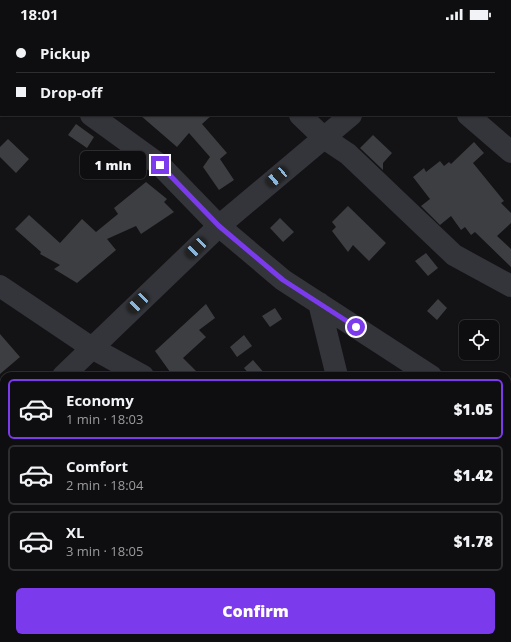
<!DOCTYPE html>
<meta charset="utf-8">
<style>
body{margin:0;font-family:"Open Sans",sans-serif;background:#171719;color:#f1f3f6;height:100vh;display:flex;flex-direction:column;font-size:15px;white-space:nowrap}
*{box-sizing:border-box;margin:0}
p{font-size:13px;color:#9b9c9f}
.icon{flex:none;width:22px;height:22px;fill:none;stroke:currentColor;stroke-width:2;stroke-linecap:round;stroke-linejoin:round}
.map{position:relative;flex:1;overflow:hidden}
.panel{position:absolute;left:0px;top:344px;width:511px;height:270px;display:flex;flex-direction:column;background:#0e0e10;border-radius:12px 12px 0 0;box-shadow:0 1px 3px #0004,0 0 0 1px #2e2e30}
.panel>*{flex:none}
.banner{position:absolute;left:0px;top:0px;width:511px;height:88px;box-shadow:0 1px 3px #0004,0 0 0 1px #2e2e30;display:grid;align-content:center;height:88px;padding:0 16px;background:#0e0e10}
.fabs{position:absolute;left:459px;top:292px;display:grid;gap:8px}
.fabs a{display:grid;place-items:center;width:40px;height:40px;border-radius:6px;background:#0e0e10;box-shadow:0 1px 3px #0004,0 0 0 1px #2e2e30;font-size:20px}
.end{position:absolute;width:18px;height:18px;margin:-9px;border:5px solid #7c3aed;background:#fff;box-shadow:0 0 0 2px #fff}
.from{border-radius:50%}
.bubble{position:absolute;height:28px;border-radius:6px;background:#0e0e10;box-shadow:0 1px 3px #0004,0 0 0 1px #2e2e30;font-size:13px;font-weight:800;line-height:28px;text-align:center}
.car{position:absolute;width:12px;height:24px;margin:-12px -6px;border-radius:5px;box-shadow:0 0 3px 1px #0007;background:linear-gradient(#222 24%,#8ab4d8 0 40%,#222 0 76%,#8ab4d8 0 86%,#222 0)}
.banner b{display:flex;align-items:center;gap:14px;height:38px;font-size:15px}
.banner b+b{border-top:1px solid #2e2e30}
.banner i{width:10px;height:10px;background:#f1f3f6}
ul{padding:7px 0 0;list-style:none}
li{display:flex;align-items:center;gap:12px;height:60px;margin:0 8px 6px;padding:0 8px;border:2px solid #2e2e30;border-radius:6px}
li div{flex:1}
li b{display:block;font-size:15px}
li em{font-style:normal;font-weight:800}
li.active{border-color:#7c3aed}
li>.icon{width:36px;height:36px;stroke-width:1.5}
.action{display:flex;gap:8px;margin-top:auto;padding:8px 16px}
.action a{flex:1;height:46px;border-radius:6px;background:#7c3aed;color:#fff;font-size:16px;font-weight:800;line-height:46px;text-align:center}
.status{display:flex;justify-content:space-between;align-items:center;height:28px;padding:0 20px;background:#0e0e10;direction:ltr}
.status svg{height:11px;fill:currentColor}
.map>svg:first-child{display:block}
.building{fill:#3d3e42}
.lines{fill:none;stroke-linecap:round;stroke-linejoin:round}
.minor{stroke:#34353a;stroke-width:22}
.route{stroke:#7c3aed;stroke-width:5}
</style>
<div class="status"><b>18:01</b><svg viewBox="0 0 49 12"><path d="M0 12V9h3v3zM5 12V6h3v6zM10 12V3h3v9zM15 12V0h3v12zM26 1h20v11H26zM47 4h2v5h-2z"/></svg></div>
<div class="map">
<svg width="511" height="614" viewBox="0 0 511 614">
<rect width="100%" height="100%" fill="#131315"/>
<path class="building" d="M140,87H212L202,96L227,125L220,131L234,152L219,162L203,139L210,129L189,105L177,119Z
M76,96L94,109L87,120L68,107Z
M373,107L392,125L383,135V142L360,120Z
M8,111L29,131L16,145L0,129V119Z
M474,114L484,125L473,135L504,173L501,175L511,185V195L497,208L511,221V239L475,204L471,207L465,199L461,202L451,188L440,197L421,178L430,171L413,149L424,140L426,144L440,133L444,138L449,134L451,136Z
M146,154L167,171L164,174L174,184L141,206L136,198L107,211L116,222L77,255L54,241L60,237L40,226L41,224L15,201L29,187L60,215L82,191L96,204L118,186L114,180Z
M348,178L386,215L369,233L353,217L348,224L332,203L336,199L332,194Z
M280,190L294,204L283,214L270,200Z
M426,225L438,240L428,248L415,233Z
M438,271L447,280L437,292L427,283Z
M206,276L215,290L199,302L206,309L183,330L201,348H173L155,323Z
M275,280L282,291L270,299L262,288Z
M0,306L20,329L0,346Z
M244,307L252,318L237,329L230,319Z
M253,332L267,348H251L244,340Z"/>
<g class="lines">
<path class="minor" d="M180,0L182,1
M384,0L385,1
M452,1L453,0
M0,32H1
M91,87L160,137L219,198L283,252L431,348
M300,87L324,110L348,126L454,227L511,258
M468,87L511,124
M0,258L92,320L143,348
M319,275L337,348
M63,348L219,198L351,87
M507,394L511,396
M0,408L4,404
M508,550L511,555
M14,610L18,614
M416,610L418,614"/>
</g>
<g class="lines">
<path class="route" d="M160,137L219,198L283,252L356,299"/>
</g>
</svg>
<div class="fabs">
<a><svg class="icon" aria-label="locate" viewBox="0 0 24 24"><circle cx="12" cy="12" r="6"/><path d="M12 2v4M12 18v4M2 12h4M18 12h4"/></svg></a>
</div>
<i class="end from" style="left:356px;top:299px"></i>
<i class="end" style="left:160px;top:137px"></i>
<div class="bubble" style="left:80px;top:123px;width:66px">1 min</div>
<i class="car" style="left:277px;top:149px;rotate:230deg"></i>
<i class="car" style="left:196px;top:220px;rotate:226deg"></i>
<i class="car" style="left:138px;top:275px;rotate:226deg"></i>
<div class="banner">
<b><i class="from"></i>Pickup</b>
<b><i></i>Drop-off</b>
</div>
<section class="panel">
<ul>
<li class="active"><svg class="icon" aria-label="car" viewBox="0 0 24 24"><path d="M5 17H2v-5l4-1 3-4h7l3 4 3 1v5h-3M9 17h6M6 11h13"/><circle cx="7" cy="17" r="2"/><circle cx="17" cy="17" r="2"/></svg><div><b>Economy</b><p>1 min · 18:03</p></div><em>$1.05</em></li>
<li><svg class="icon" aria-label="car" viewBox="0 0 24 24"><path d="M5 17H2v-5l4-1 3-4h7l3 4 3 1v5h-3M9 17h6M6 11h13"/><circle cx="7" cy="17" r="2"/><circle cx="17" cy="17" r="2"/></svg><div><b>Comfort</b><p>2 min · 18:04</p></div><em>$1.42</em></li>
<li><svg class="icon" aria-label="car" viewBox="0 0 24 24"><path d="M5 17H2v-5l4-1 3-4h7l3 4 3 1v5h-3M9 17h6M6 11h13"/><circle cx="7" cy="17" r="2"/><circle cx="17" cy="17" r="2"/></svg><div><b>XL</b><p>3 min · 18:05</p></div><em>$1.78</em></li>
</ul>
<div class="action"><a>Confirm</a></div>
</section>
</div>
